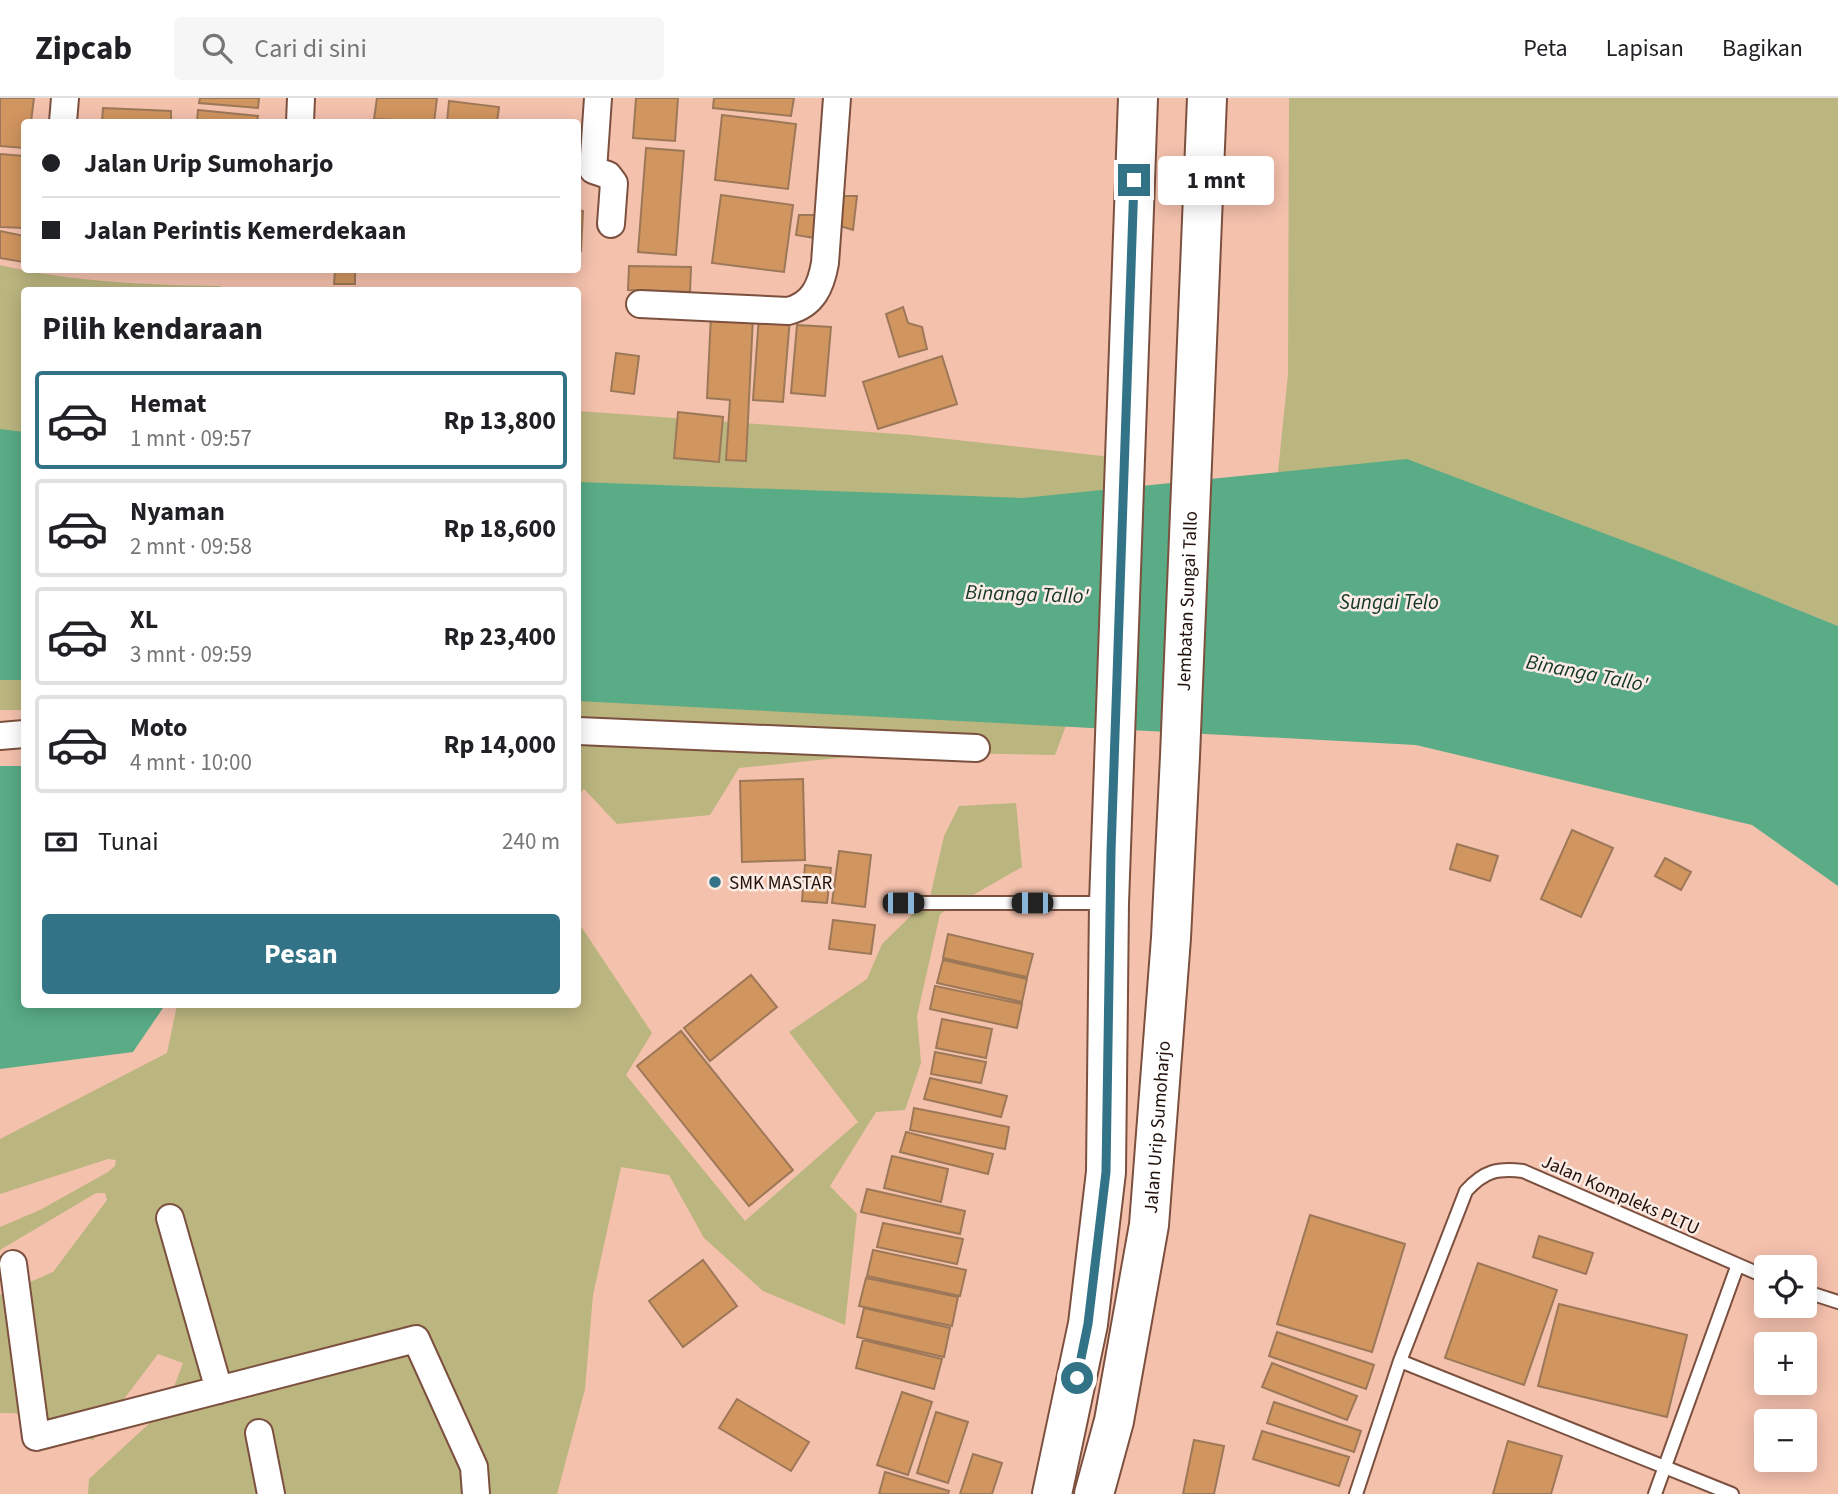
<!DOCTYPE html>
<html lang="id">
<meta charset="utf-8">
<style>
body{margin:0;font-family:"Source Sans 3",sans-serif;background:#f6f6f6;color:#202124;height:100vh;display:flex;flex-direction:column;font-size:26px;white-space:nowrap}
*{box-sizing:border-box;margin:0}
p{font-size:23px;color:#757577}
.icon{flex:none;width:38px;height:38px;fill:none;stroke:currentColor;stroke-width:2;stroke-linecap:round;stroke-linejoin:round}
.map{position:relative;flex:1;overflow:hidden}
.drawer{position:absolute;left:21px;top:189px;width:560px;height:721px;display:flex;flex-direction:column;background:#fff;border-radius:7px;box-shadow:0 4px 18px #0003}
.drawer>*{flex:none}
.top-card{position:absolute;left:21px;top:21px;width:560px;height:154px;border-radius:7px;box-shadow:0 4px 18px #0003;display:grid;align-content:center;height:154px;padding:0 21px;background:#fff}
.tools{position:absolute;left:1754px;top:1157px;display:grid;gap:14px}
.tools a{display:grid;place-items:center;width:63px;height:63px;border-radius:7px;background:#fff;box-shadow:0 4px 18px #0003;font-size:35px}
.end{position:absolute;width:32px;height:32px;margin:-16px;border:9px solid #337387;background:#fff;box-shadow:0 0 0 4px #fff}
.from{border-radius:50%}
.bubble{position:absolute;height:49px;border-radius:7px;background:#fff;box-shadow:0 4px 18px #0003;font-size:23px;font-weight:700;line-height:49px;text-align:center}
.car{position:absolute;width:21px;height:42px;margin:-21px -10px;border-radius:9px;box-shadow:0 0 5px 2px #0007;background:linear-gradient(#222 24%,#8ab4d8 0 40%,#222 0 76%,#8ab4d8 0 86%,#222 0)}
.top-card b{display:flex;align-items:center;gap:24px;height:66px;font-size:26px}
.top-card b+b{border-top:2px solid #e0e0e0}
.top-card i{width:18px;height:18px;background:#202124}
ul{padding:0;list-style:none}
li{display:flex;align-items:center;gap:21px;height:98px;margin:0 14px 10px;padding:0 7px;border:4px solid #e0e0e0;border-radius:7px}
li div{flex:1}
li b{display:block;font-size:26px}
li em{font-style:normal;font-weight:700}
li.active{border-color:#337387}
li>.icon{width:63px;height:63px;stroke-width:1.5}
h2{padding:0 21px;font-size:32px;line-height:84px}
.pay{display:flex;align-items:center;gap:18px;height:77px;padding:0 21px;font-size:26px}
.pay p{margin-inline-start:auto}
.primary-button{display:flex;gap:14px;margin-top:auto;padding:14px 21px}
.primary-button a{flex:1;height:80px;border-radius:7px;background:#337387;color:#fff;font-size:28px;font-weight:700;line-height:80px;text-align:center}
header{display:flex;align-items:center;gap:42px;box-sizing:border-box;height:98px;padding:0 35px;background:#fff;border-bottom:2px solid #e0e0e0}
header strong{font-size:33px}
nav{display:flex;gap:38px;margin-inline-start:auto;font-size:24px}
.search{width:490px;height:63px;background:#f6f6f6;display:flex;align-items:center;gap:18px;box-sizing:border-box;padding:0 24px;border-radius:7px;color:#757577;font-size:26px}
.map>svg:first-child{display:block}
.green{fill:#bbb57f}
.water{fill:#59ac86}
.building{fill:#d1955f;stroke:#9d7858;stroke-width:2}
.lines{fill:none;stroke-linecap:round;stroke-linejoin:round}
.lane-casing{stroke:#7c503f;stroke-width:16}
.street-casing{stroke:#7c503f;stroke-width:30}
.highway-casing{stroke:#7c503f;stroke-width:42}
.lane{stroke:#fff;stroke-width:12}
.street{stroke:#fff;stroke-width:26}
.highway{stroke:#fff;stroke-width:38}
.route{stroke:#337387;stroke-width:9}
.poi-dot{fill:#337387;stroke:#fbebe5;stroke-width:2.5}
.labels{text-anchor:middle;stroke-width:5;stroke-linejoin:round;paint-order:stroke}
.street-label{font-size:19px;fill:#211009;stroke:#fbebe5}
.poi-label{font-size:19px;fill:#211009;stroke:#fbebe5;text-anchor:start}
.water-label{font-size:21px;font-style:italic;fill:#123727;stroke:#fbebe5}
</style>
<header>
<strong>Zipcab</strong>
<div class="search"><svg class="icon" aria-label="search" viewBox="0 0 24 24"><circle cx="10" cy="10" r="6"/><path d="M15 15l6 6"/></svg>Cari di sini</div>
<nav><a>Peta</a><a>Lapisan</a><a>Bagikan</a></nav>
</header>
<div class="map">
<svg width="1838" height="1396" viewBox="0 0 1838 1396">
<rect width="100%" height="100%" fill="#f4c1ad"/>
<path class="green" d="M1289,0H1838V528L1680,464L1278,374L1288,276Z
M0,167C70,184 148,187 221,188L220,192H24V355L0,351Z
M578,313L911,337L1112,359L1101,420L578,415Z
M578,569L1083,582L1055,657L898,654L739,670L710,717L617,726L584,691L578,698Z
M0,582H24V612H0Z
M1016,705L1022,769L940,816L917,918L921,965L905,1012L876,1014L830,1088L857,1116L845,1227L763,1193L704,1140L669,1077L621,1069L593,1197L585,1291L557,1396H88L89,1381L166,1310L183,1265L158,1256L93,1342L15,1315H0V1197L53,1174L107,1102L105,1095H96L0,1152V1129L40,1112L108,1074L115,1068L116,1062L108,1061L0,1096V1041L167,955L177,907L578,906V824L652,935L626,977L745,1123L858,1024L789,934L867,881L882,846L930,799L944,738L959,708Z"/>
<path class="water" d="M0,331L24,334V582H0Z
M1407,361L1680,464L1838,528V788L1752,727L1416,647L578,603V384L1023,400Z
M0,668H24V906L165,907L133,954L0,971Z"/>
<path class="building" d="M0,0H34L31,24H24V50L0,48Z
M200,0H259L258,10L199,5Z
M377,0H437L434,24L374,21Z
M636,0H678L675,43L633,40Z
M714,0H794L791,18L713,10Z
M449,3L499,9L497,24H447Z
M103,10L171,13V24H102Z
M198,12L258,18L257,24H197Z
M722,17L796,26L788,91L715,82Z
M646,50L684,53L676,157L638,154Z
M0,56L24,58V130L0,129Z
M721,97L793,107L784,174L712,165Z
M844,98H857L853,132L840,128Z
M578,112L583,113L581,153H578Z
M799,117H820L815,140L796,137Z
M0,133L24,138V164L0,160Z
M629,168L691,169L690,194L628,192Z
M335,172H355V186H334Z
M903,209L908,225L922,229L927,251L899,259L886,216Z
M711,217L753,219L746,363L726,362L730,302L707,300Z
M759,218L790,220L783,304L753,302Z
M797,227L831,229L825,298L791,295Z
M616,255L639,258L634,296L611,293Z
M942,258L957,306L878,331L863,284Z
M678,314L723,319L719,364L674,360Z
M803,681L805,762L742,764L740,683Z
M1572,732L1613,750L1581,819L1541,801Z
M1457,746L1498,758L1490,783L1450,771Z
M839,753L871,757L865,809L832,805Z
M1665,760L1691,774L1681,792L1655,778Z
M805,767L831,770L827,805L802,803Z
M833,822L875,827L871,856L829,851Z
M948,836L1033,856L1027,879L943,860Z
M943,862L1027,881L1022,904L937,885Z
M751,877L777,909L710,963L684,930Z
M935,888L1022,906L1017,930L930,911Z
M942,921L992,931L986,960L936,950Z
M681,933L793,1072L749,1108L637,968Z
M935,954L986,964L981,985L931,976Z
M930,980L1007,998L1001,1019L924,1001Z
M914,1010L1009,1029L1005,1051L910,1032Z
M906,1034L993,1056L988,1076L900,1054Z
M892,1058L948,1071L941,1104L884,1090Z
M867,1091L965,1113L960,1136L861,1114Z
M1310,1117L1405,1146L1372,1254L1277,1226Z
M883,1125L963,1141L957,1166L877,1149Z
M1539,1138L1593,1155L1586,1176L1533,1159Z
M873,1152L966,1172L960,1198L867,1178Z
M703,1162L737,1208L683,1249L649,1203Z
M1478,1165L1557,1192L1524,1287L1445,1260Z
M866,1180L958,1199L952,1228L859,1208Z
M1559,1206L1687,1237L1667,1319L1538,1288Z
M864,1210L950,1230L944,1259L857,1239Z
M1277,1234L1374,1267L1366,1291L1269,1258Z
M863,1242L942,1261L934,1291L856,1270Z
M1272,1265L1357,1298L1347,1322L1262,1289Z
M902,1294L932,1304L908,1377L877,1367Z
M737,1301L809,1344L791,1373L719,1330Z
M1274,1304L1361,1333L1354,1354L1267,1325Z
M936,1314L968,1324L948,1385L917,1375Z
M1262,1333L1349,1359L1339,1388L1253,1361Z
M1194,1342L1224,1348L1214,1396H1183Z
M1508,1343L1562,1358L1551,1396H1493Z
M973,1356L1002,1365L992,1396H960Z
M885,1374L949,1393L948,1396H879Z"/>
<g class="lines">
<g class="lane-casing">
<path id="lane" d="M903,805H1105
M1804,1193L1838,1204
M1400,1263L1732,1396
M1356,1396L1400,1263L1466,1093C1484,1073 1497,1070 1523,1073L1766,1179
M1655,1396L1737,1169"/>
</g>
<g class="street-casing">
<path id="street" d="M598,0L593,72L608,77L614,85L611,126
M63,24L65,0
M300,24L301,0
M640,206L788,213C813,207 821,188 825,165L837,0
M578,633L976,650
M0,638L24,636
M170,1120L219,1292
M13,1166L36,1339L416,1241L474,1369L476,1396
M259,1335L271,1396"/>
</g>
<g class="highway-casing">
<g id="highway">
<path d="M1052,1396L1088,1226L1106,1074L1109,805L1138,0"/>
<path id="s1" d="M1094,1396L1114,1323L1149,1127L1171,840L1180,658L1207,0"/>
</g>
</g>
<use href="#lane" class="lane"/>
<use href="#street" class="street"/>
<use href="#highway" class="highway"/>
</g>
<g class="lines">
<path class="route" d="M1077,1280L1088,1226L1106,1074L1111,754L1134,82"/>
</g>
<circle class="poi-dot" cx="715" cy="784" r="7"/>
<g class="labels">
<g class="street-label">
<text dy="7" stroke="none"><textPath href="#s1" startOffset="900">Jembatan Sungai Tallo</textPath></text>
<text dy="7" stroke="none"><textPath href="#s1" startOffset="373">Jalan Urip Sumoharjo</textPath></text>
<text transform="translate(1621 1096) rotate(24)" y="7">Jalan Kompleks PLTU</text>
</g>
<g class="poi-label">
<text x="729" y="791">SMK MASTAR</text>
</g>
<g class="water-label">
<text transform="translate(1027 496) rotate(2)" y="7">Binanga Tallo'</text>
<text x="1389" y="511">Sungai Telo</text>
<text transform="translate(1587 575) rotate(11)" y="7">Binanga Tallo'</text>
</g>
</g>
</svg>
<div class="tools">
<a><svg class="icon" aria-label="locate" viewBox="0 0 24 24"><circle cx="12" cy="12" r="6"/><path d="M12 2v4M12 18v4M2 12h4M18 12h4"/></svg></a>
<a>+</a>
<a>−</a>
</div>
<i class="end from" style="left:1077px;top:1280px"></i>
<i class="end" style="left:1134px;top:82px"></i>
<div class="bubble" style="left:1158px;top:58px;width:116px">1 mnt</div>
<i class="car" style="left:903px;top:805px;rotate:90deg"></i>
<i class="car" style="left:1032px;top:805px;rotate:270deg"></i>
<div class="top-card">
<b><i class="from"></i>Jalan Urip Sumoharjo</b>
<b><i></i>Jalan Perintis Kemerdekaan</b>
</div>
<section class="drawer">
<h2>Pilih kendaraan</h2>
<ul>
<li class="active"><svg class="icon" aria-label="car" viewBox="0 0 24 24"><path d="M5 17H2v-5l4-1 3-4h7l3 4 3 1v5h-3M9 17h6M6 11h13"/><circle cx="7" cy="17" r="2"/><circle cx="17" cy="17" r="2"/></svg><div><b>Hemat</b><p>1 mnt · 09:57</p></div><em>Rp 13,800</em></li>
<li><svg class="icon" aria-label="car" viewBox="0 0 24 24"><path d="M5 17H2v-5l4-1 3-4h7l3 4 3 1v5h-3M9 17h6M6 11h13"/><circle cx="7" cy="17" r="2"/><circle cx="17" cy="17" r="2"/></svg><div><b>Nyaman</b><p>2 mnt · 09:58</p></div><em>Rp 18,600</em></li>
<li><svg class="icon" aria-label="car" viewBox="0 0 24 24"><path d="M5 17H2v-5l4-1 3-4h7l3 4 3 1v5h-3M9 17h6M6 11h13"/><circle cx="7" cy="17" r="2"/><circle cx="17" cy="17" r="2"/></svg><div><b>XL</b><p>3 mnt · 09:59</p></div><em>Rp 23,400</em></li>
<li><svg class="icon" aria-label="car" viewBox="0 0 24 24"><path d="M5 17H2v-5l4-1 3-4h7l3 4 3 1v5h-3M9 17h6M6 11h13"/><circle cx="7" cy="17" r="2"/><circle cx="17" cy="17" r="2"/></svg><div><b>Moto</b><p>4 mnt · 10:00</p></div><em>Rp 14,000</em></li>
</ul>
<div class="pay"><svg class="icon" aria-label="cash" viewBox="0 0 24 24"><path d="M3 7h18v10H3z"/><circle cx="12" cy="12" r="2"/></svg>Tunai<p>240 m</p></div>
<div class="primary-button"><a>Pesan</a></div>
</section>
</div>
